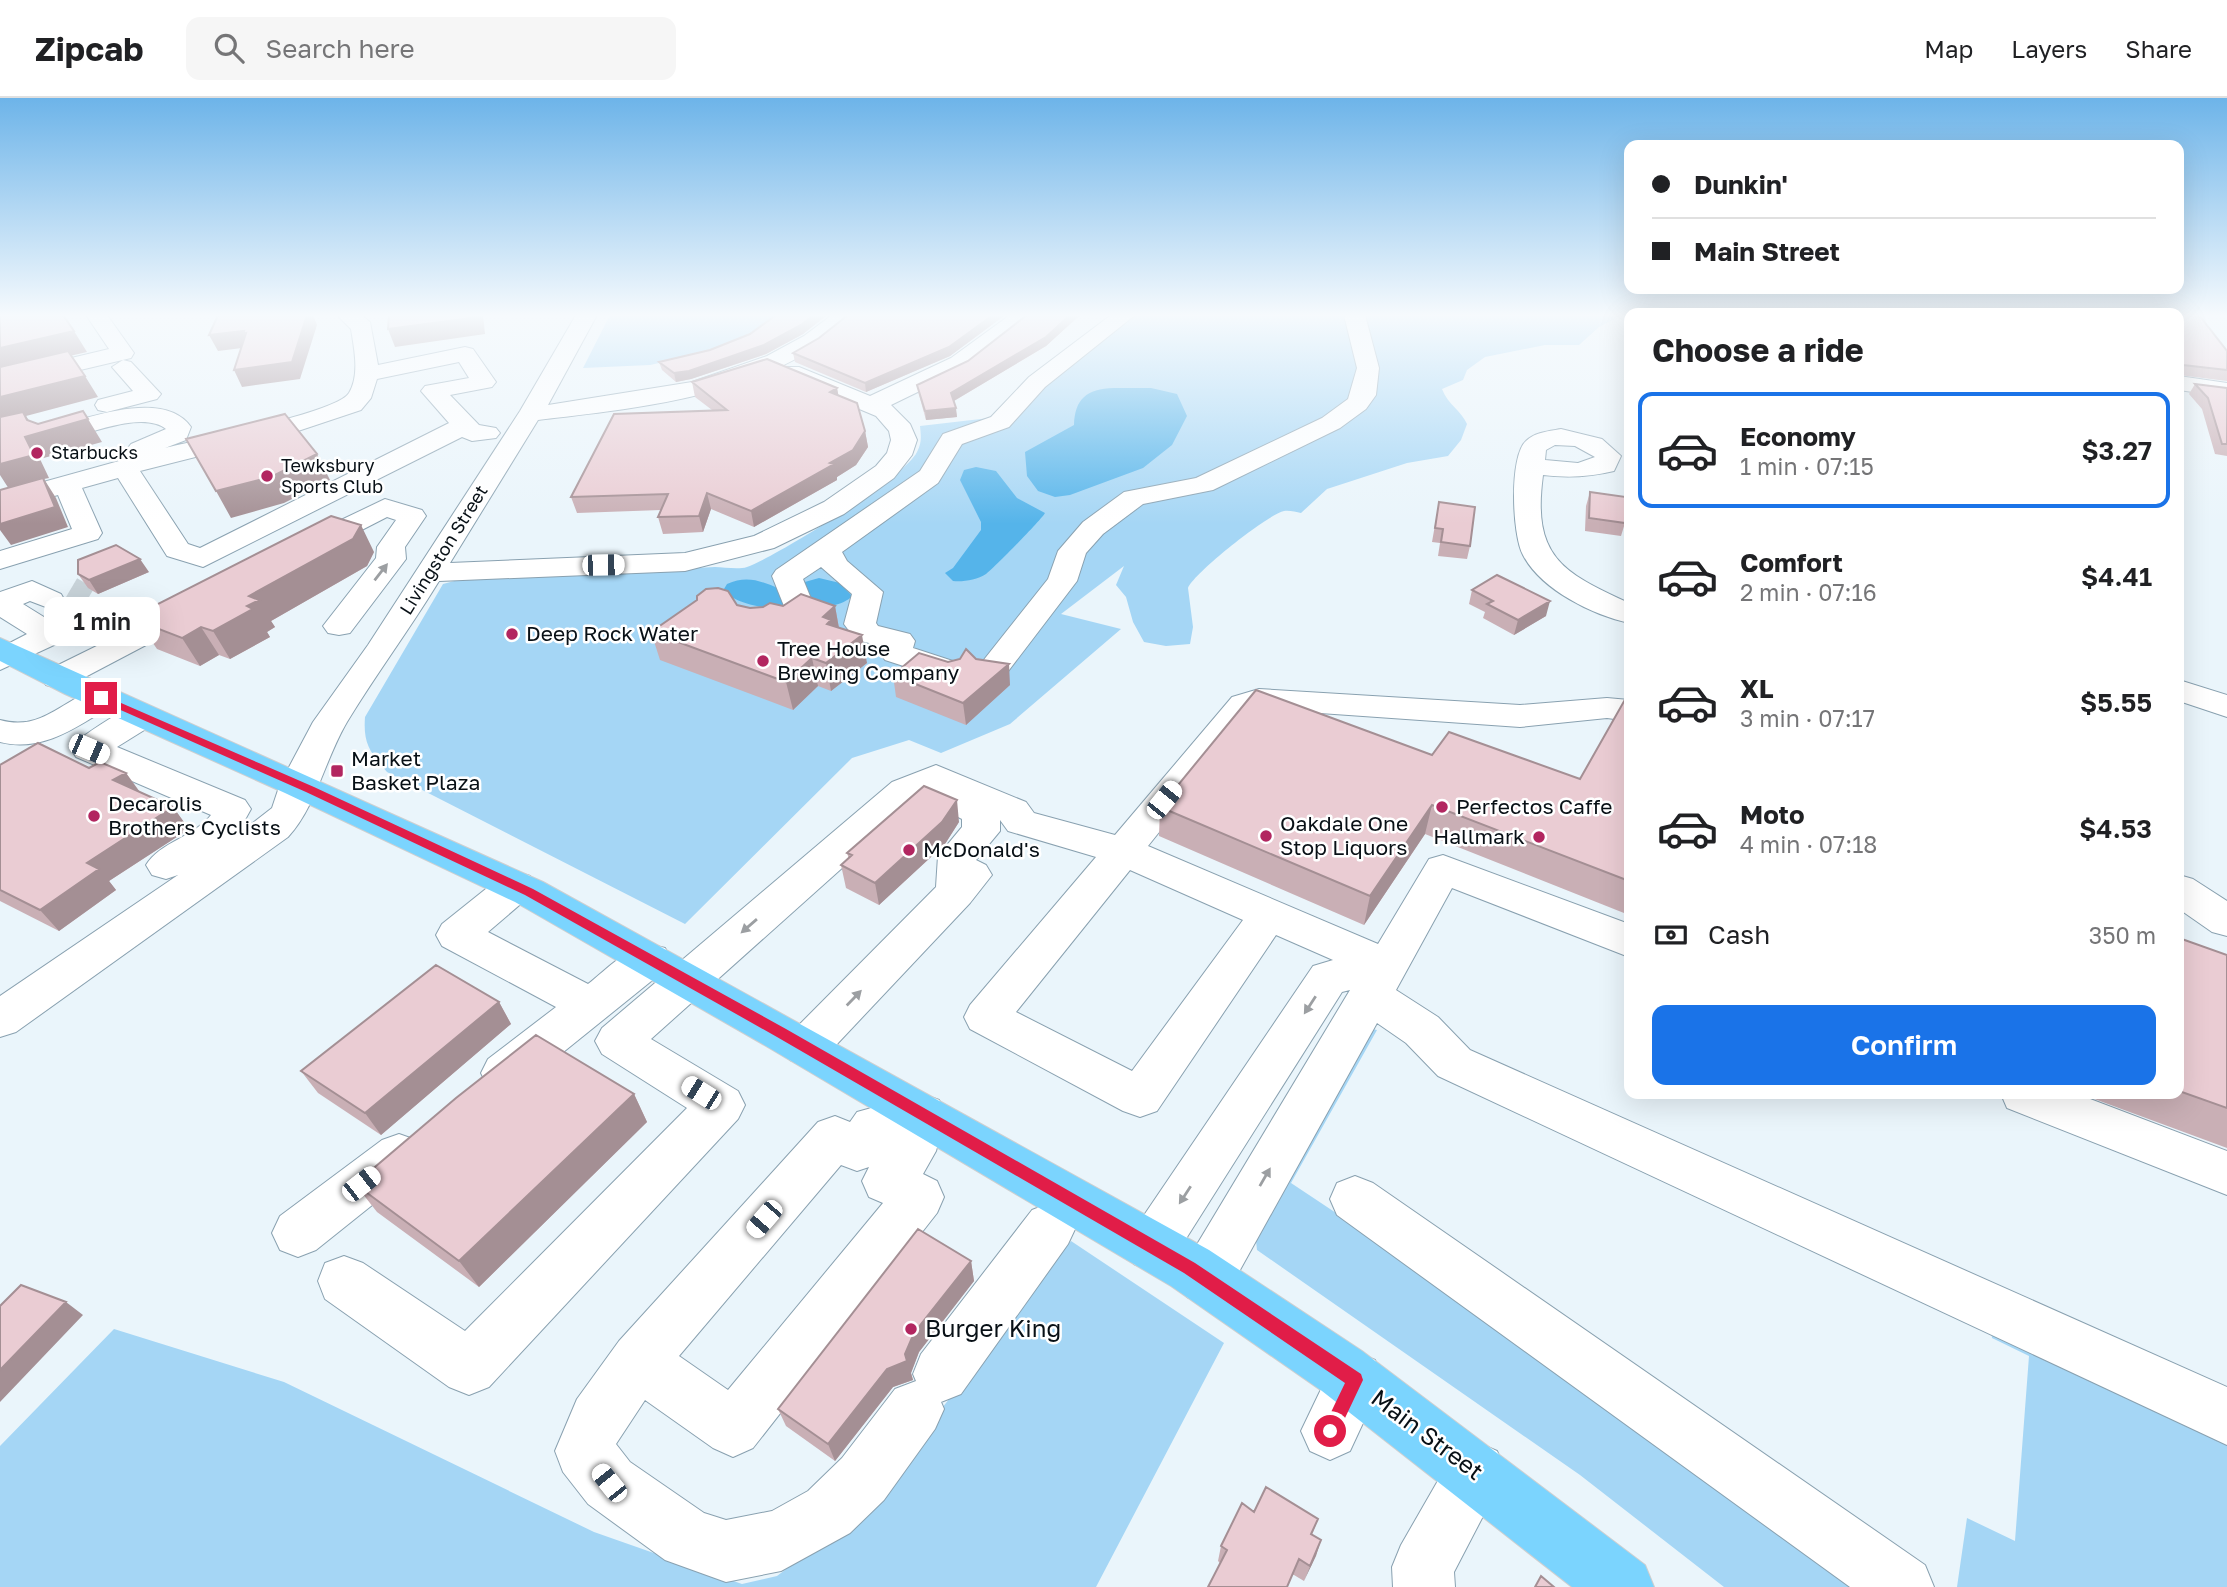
<!DOCTYPE html>
<meta charset="utf-8">
<style>
body{margin:0;font-family:"Golos Text",sans-serif;background:#f6f6f6;color:#202124;height:100vh;display:flex;flex-direction:column;font-size:26px;white-space:nowrap}
*{box-sizing:border-box;margin:0}
p{font-size:23px;color:#757577}
.icon{flex:none;width:38px;height:38px;fill:none;stroke:currentColor;stroke-width:2;stroke-linecap:round;stroke-linejoin:round}
.map{position:relative;flex:1;overflow:hidden}
.sheet{position:absolute;left:1624px;top:210px;width:560px;height:791px;display:flex;flex-direction:column;background:#fff;border-radius:14px;box-shadow:0 7px 28px #0002}
.sheet>*{flex:none}
.banner{position:absolute;left:1624px;top:42px;width:560px;height:154px;border-radius:14px;box-shadow:0 7px 28px #0002;display:grid;align-content:center;height:154px;padding:0 28px;background:#fff}
.end{position:absolute;width:32px;height:32px;margin:-16px;border:9px solid #e11d48;background:#fff;box-shadow:0 0 0 4px #fff}
.from{border-radius:50%}
.bubble{position:absolute;height:49px;border-radius:14px;background:#fff;box-shadow:0 7px 28px #0002;font-size:23px;font-weight:600;line-height:49px;text-align:center}
.car{position:absolute;width:21px;height:42px;margin:-21px -10px;border-radius:9px;box-shadow:0 0 5px 2px #0007;background:linear-gradient(#fff 24%,#345 0 40%,#fff 0 76%,#345 0 86%,#fff 0)}
.banner b{display:flex;align-items:center;gap:24px;height:66px;font-size:26px}
.banner b+b{border-top:2px solid #e0e0e0}
.banner i{width:18px;height:18px;background:#202124}
ul{padding:0;list-style:none}
li{display:flex;align-items:center;gap:21px;height:116px;margin:0 14px 10px;padding:0 14px;border:4px solid transparent;border-radius:14px}
li div{flex:1}
li b{display:block;font-size:26px}
li em{font-style:normal;font-weight:600}
li.active{border-color:#1a73e8}
li>.icon{width:63px;height:63px;stroke-width:1.5}
h2{padding:0 28px;font-size:32px;line-height:84px}
.pay{display:flex;align-items:center;gap:18px;height:77px;padding:0 28px;font-size:26px}
.pay p{margin-inline-start:auto}
.button{display:flex;gap:14px;margin-top:auto;padding:14px 28px}
.button a{flex:1;height:80px;border-radius:14px;background:#1a73e8;color:#fff;font-size:28px;font-weight:600;line-height:80px;text-align:center}
header{display:flex;align-items:center;gap:42px;box-sizing:border-box;height:98px;padding:0 35px;background:#fff;border-bottom:2px solid #e0e0e0}
header strong{font-size:33px}
nav{display:flex;gap:38px;margin-inline-start:auto;font-size:24px}
.search{width:490px;height:63px;background:#f6f6f6;display:flex;align-items:center;gap:18px;box-sizing:border-box;padding:0 24px;border-radius:14px;color:#757577;font-size:26px}
.map>svg:first-child{display:block}
.green{fill:#a5d6f5}
.water{fill:#55b4ea}
.lines{fill:none;stroke-linecap:round;stroke-linejoin:round}
.minor-tunnel{stroke:#c8d3d9;stroke-width:32;stroke-dasharray:32 16;stroke-linecap:butt}
.minor-casing{stroke:#89a1b0;stroke-width:2}
.major-casing{stroke:#cecfd0;stroke-width:2}
.minor{fill:#fff;fill-rule:evenodd}
.major{fill:#7bd4fe;fill-rule:evenodd}
.wall{fill:#c9afb5}
.shaded-wall{fill:#a48f94}
.building{fill:#eaccd3;stroke:#a48f94;stroke-width:2}
.oneway{fill:#9c9fa2}
.route{fill:#e11d48}
.poi-dot{fill:#b22660;stroke:#fff;stroke-width:2.5}
.labels{text-anchor:middle;stroke-width:5;stroke-linejoin:round;paint-order:stroke}
.far-poi-label{font-size:18px;fill:#081016;stroke:#fff;text-anchor:start}
.far-street-label{font-size:18px;fill:#081016;stroke:#fff}
.poi-label{font-size:21px;fill:#081016;stroke:#fff;text-anchor:start}
.near-poi-label{font-size:24px;fill:#081016;stroke:#fff;text-anchor:start}
.near-street-label{font-size:24px;fill:#081016;stroke:#fff}
</style>
<header>
<strong>Zipcab</strong>
<div class="search"><svg class="icon" aria-label="search" viewBox="0 0 24 24"><circle cx="10" cy="10" r="6"/><path d="M15 15l6 6"/></svg>Search here</div>
<nav><a>Map</a><a>Layers</a><a>Share</a></nav>
</header>
<div class="map">
<svg width="2227" height="1489" viewBox="0 0 2227 1489">
<rect width="100%" height="100%" fill="#eaf5fb"/>
<path class="green" d="M610,217H782L746,246L650,267L583,270Z
M1117,217H1622L1599,229L1579,247H1545L1485,259L1467,272L1463,282L1442,291C1448,307 1461,312 1467,326L1461,342L1448,358L1407,365L1327,391L1301,415C1296,414 1289,412 1284,413C1267,417 1195,474 1188,490L1193,529L1190,546L1166,548L1144,544L1133,524L1126,499L1116,487L1124,468L1061,516L1121,531L1010,626L941,655L909,642L852,660L685,826L387,674C370,654 363,646 365,619L443,486L458,482L715,469C724,469 738,472 747,469C777,458 904,380 917,354C922,345 921,338 920,328L998,319Z
M1358,928L1377,932L1291,1085L1566,1268L1878,1489H1724L1580,1377L1257,1152L1254,1124Z
M1071,1143L1224,1245L1096,1489H0V1348L114,1231L284,1284L594,1434L742,1486L777,1478L861,1415Z
M1990,1222L2227,1334V1489H1957L1967,1420L2015,1443L2029,1258L1992,1240Z"/>
<path class="water" d="M1114,290H1151L1177,296L1187,318L1172,347L1143,370L1070,397L1055,399L1038,393L1027,378L1025,354L1074,327C1075,301 1086,291 1114,290Z
M976,369L996,373L1017,400L1045,415C1043,420 992,472 986,476C977,482 963,484 953,483L945,475L953,470L981,432V424L960,382L964,372Z
M819,480L840,485L852,498C836,518 736,516 724,491L727,486C747,477 761,483 780,491Z"/>
<g class="lines">
<path class="minor-tunnel" d="M69,494L86,504"/>
<g class="minor-casing">
<path id="minor" d="M86,217H107L134,255L131,260L0,291V277L109,251Z
M337,217H361L370,224L378,267L465,249L473,251L496,284L492,289L450,297L479,327L496,330L500,335L496,340L472,343L462,339L203,469L167,458L118,380L82,390L102,435L98,441L0,471V453L72,431L58,397L0,413V396L137,358L127,351L131,346L166,331C142,311 80,339 52,346L43,343L39,338L43,333C81,322 163,289 191,329L186,342L165,350C195,342 337,315 349,295C360,277 354,250 351,231ZM459,264L469,280L425,288L421,293L449,325L200,450L188,446L140,373L298,333L361,312L371,300L377,281Z
M576,217H597L548,307L692,284L767,258L804,238L832,217H856C850,226 840,232 832,238C749,300 637,310 538,322L450,465L685,455L754,438L824,404L876,368L887,355L891,342L889,333L876,318L783,279L779,274L783,269H799L870,298L951,260L1010,217H1034L967,270L891,307L910,326L917,342L912,357L894,380L844,416L774,450L685,473L439,483C410,531 376,576 347,624C325,661 316,709 288,739L16,934L0,939V898L178,777L166,781L152,777L146,767C160,744 194,739 211,717L76,659L71,651L76,643C99,629 127,603 154,610L159,618L154,626L117,649L245,702L251,711L236,738L272,710L280,686L313,624L368,547L520,313Z
M1111,217H1135L1045,289L1009,329L962,346L938,385L842,454L847,463L883,494L876,525L878,528L910,536L915,543L913,550L962,566L966,573L962,580L950,583L885,562L880,555L882,548L856,542L844,526L852,496L821,469L803,481L816,513L812,520L765,531L754,529L749,522L754,515L784,508L772,478L776,472L920,373L943,336L991,319L1029,279Z
M1344,217H1365L1379,270L1376,297L1366,311L1340,330L1213,392L1143,406L1103,436L1086,455L1077,483L1003,580L991,583L979,580L975,573L1048,481L1058,453L1083,424L1124,394L1196,380L1322,320L1348,301L1357,270Z
M123,262L131,264L161,296L157,301L107,314L98,312L95,307L98,302L133,293L112,269Z
M2179,278L2227,285V299L2179,292Z
M1561,331L1602,341L1621,358L1614,373C1589,379 1569,380 1543,377C1532,458 1561,474 1629,505V525C1593,517 1541,492 1523,457C1512,437 1509,358 1526,343C1535,334 1550,333 1561,331ZM1555,347L1575,348L1595,359L1578,365L1545,362L1546,352Z
M385,401L422,412L426,418L405,449L406,461L350,535L339,537L328,535L323,528L376,460L377,449L396,422L387,419L317,455L307,458L297,455L293,449L297,443Z
M32,483L61,496L65,503L77,505L98,522L93,529L0,572V550L27,536L0,519V494ZM30,503L51,511L59,521L52,524L23,506Z
M192,501L203,503L207,510L203,517L70,587L58,590L46,587L41,580L46,573Z
M2179,582L2227,597V619L2179,603Z
M101,590L113,593L118,600L113,607C78,628 43,655 0,644V622C44,634 62,600 101,590Z
M1259,591L1520,607L1607,600L1629,602V623L1607,620L1520,629L1262,611L1256,613L1148,748L1378,846L1429,761L1443,757L1629,826V859L1452,790L1396,892L1438,919L1470,952L2227,1289V1347L1438,978L1406,945L1377,925L1225,1199L1206,1206L1187,1199L1180,1181L1187,1163L1350,892L1342,894L1170,1166L1152,1173L1134,1166L1126,1149L1134,1132L1313,868L1333,862L1276,837L1157,1013L1140,1019L1123,1013L970,931L964,919L970,907L1096,759L1008,733L1000,722V733L976,762L986,767L992,777L970,805L822,962L806,967L790,962L783,949L790,936L936,789L938,758L962,729V721L934,707L930,696L918,702L651,941L738,993L745,1007L738,1021L489,1289L469,1297L449,1289L325,1201L318,1183L325,1165L344,1158L363,1165L465,1233L687,1010L602,956L595,943L602,930L892,684L936,667L1026,704L1034,715L1115,737L1232,599ZM1130,772L1243,822L1132,973L1016,914Z
M516,774L530,778L536,788L530,798L488,834L588,886C611,868 634,840 665,850L671,861L665,872L520,989L504,994L488,989L481,975L488,961L556,909L442,848L436,837L442,826L502,778Z
M2179,777L2193,781L2227,803V838L2212,834L2179,811Z
M922,996L939,1002L946,1016L936,1053L923,1076L937,1083L944,1099L937,1115L753,1350L733,1359L713,1350L645,1302L616,1346L630,1364L704,1415L726,1422L772,1413L808,1393L842,1360L895,1291L916,1283L913,1276L921,1256L1032,1112L1050,1105L1068,1112L1076,1129L1068,1146L961,1296L941,1304L944,1311L935,1331L884,1402L850,1435L781,1473L726,1484L665,1462L588,1406L563,1374L555,1353L577,1301L619,1243L818,1024L835,1018L850,1024L857,1014ZM841,1067L857,1073L869,1069L862,1083L869,1099L883,1105L728,1292L679,1258Z
M2001,996H2077L2227,1053V1097L2007,1010Z
M399,1036L416,1042L423,1057L416,1072L316,1152L298,1159L280,1152L272,1135L280,1118L382,1042Z
M1355,1078L1373,1085L1925,1467L1934,1489H1850L1337,1117L1330,1101L1337,1085Z
M1355,1254L1375,1262L1383,1282L1350,1353L1330,1362L1310,1353L1301,1333L1335,1262Z
M1476,1344L1497,1353L1506,1374L1454,1474L1455,1489H1393L1392,1469L1401,1447L1455,1353Z"/>
</g>
<g class="major-casing">
<path id="major" d="M0,540L543,784L1209,1152L1362,1253L1645,1467L1654,1489H1572L1322,1293L1171,1188L766,948L515,804L285,695L65,596L0,563Z"/>
</g>
<use href="#minor" class="minor"/>
<use href="#major" class="major"/>
</g>
<path class="wall" d="M776,217H827L803,236L766,256L691,281L676,284L662,272L659,264L710,252L750,236Z
M848,217H1005L950,258L866,294L795,264L793,255L819,240Z
M1027,217H1080L1046,248L954,303L957,319L926,322L919,297L917,287L968,263Z
M2179,217L2227,253V283L2179,277Z
M692,284L837,290L838,297L865,333L868,349L856,367L837,379V382L754,429L711,411L703,434L663,436L658,419L661,412L577,415L571,399L712,312L695,299Z
M2195,286L2227,290V358L2215,356L2202,311L2189,296Z
M1590,394L1625,425L1621,438L1585,433L1586,408Z
M1439,404L1470,448L1467,461L1438,458L1440,445L1432,444Z
M374,454L367,468L271,523L275,529L267,534L270,539L230,561L219,557L200,568L157,551L138,523L150,517L146,512Z
M149,474L98,496L88,490L78,476Z
M1472,492L1546,518L1514,537L1483,520L1485,514L1469,506Z
M737,507L750,510L835,508L839,530L867,565L831,593L818,588L793,612L660,562L651,534Z
M976,561L1010,587L966,627L896,599L893,577L948,564Z
M1629,599V817L1425,736L1364,827L1159,738L1160,709L1432,657L1580,681Z
M0,667L89,670L126,675L140,694L173,709L189,731L109,783L116,792L59,833L0,803Z
M959,724L945,746L879,807L846,790L841,767L849,761L847,755Z
M2179,840L2227,857V1050L2081,996H2179Z
M499,904L511,926L381,1037L318,995L301,973Z
M634,996L647,1024L479,1189L377,1114L355,1086Z
M971,1163L974,1183L919,1254L911,1275L913,1282L893,1289L835,1363L786,1328L778,1311Z
M1254,1414L1318,1421L1312,1437L1321,1442L1304,1483L1294,1477L1220,1465L1218,1463L1221,1448Z"/>
<path class="shaded-wall" d="M307,217H313L317,227L300,281L242,289L234,272Z
M478,217H483L485,236L395,249L388,231Z
M814,217H827L803,236L766,256L691,281L676,284L674,275Z
M993,217H1005L950,258L866,294L865,285Z
M1070,217H1080L1046,248L952,304L951,295Z
M74,233L87,254L0,274V250Z
M244,233L246,235L250,249L218,253L209,237Z
M85,278L98,299L26,318L37,335L88,321L102,344L40,361L49,380L44,381L56,400L68,429L11,447L0,432V426L9,391L0,377V366L25,339L0,324V299Z
M837,290L840,305L830,294Z
M956,310L957,319L926,322L925,313Z
M865,333L868,349L856,367L837,379V382L754,429L751,413L830,365Z
M317,356L330,382L284,405L231,420L216,393Z
M707,395L711,411L703,434L699,418Z
M361,427L374,454L367,468L271,523L275,529L267,534L270,539L230,561L213,533L247,508L249,498Z
M140,461L149,474L98,496L89,482Z
M1550,503L1546,518L1514,537L1518,522Z
M835,508L840,536L835,542L823,519Z
M201,529L219,557L200,568L182,540Z
M862,537L867,565L831,593L826,565Z
M812,560L818,588L793,612L786,584Z
M1009,566L1010,587L966,627L963,605Z
M126,675L141,696L113,682Z
M957,702L959,724L945,746L879,807L875,785Z
M1432,707L1425,736L1364,827L1370,798Z
M173,709L189,731L109,783L116,792L59,833L40,812L87,765Z
M499,904L511,926L381,1037L365,1015Z
M634,996L647,1024L479,1189L459,1163Z
M971,1163L974,1183L919,1254L911,1275L913,1282L893,1289L835,1363L828,1346L887,1271L905,1256L914,1235Z
M66,1204L83,1217L0,1304V1272Z
M1321,1442L1316,1458L1304,1483L1310,1468Z"/>
<path class="building" d="M0,217H63L74,233L0,250Z
M218,217H307L292,264L234,272L246,235L243,236L244,233L209,237Z
M389,217H478L479,219L388,231Z
M776,217H814L801,227L764,247L689,273L674,275L659,264L710,252L750,236Z
M848,217H993L949,249L865,285L793,255L819,240Z
M1027,217H1070L1046,239L951,295L956,310L925,313L917,287L968,263Z
M2179,217H2199L2227,253V272L2183,267L2179,261Z
M68,253L85,278L0,299V269Z
M767,261L837,290L830,294L857,305L865,333L853,352L830,365L834,366L751,413L707,395L699,418L658,419L668,396L571,399L614,316L727,312L692,284Z
M2195,286L2227,290V346H2222L2208,300Z
M83,313L88,321L25,339L34,357L0,366V319L23,314L27,322L38,326Z
M285,316L317,356L271,379L216,393L186,341Z
M43,380L55,409L0,426V392Z
M1590,394L1626,399L1625,425L1589,420Z
M1439,404L1475,409L1470,448L1441,444L1443,431L1435,430Z
M331,418L361,427L353,441L249,498L259,502L247,508L253,511L213,533L201,529L182,540L138,523L154,515L146,512Z
M116,447L140,461L89,482L78,476V462Z
M1497,477L1550,503L1518,522L1487,506L1493,503L1472,492Z
M718,490L728,493L737,507L750,510L763,509L770,505L783,508L801,496L835,508L823,519L831,522L827,526L862,537L826,565L812,560L786,584L651,534L697,502V498L706,491Z
M966,551L976,561L1009,566L963,605L893,577L919,555L948,564L960,561Z
M1256,592L1432,657L1449,634L1580,681L1627,598L1629,599V783L1432,707L1370,798L1160,709Z
M38,645L89,670L100,664L126,675L113,682L173,709L87,765L99,771L40,812L0,792V667Z
M924,688L957,702L942,724L875,785L841,767L852,757L847,755Z
M2179,840L2227,857V1010L2179,993Z
M436,867L499,904L365,1015L301,973Z
M536,937L634,996L459,1163L355,1086L456,1000Z
M918,1131L971,1163L914,1235L905,1256L907,1263L887,1271L828,1346L778,1311Z
M21,1187L66,1204L0,1272V1208Z
M1266,1389L1318,1421L1311,1436L1321,1442L1310,1468L1299,1461L1287,1489H1208L1227,1452L1221,1448L1242,1405L1254,1414Z
M1541,1478L1554,1489H1535Z"/>
<defs><path id="oneway-solid" d="M-6-.8H1V-3.2L6.5 0L1 3.2V.8H-6Z" transform="scale(1.75)"/></defs>
<g class="oneway">
<use href="#oneway-solid" transform="translate(381 474) rotate(-52)"/>
<use href="#oneway-solid" transform="translate(749 828) rotate(139)"/>
<use href="#oneway-solid" transform="translate(854 900) rotate(-46)"/>
<use href="#oneway-solid" transform="translate(1310 907) rotate(123)"/>
<use href="#oneway-solid" transform="translate(1265 1079) rotate(-60)"/>
<use href="#oneway-solid" transform="translate(1185 1097) rotate(123)"/>
</g>
<linearGradient id="sky" x2="0" y2="1"><stop stop-color="#6db4e9"/><stop offset="0.51" stop-color="#f6fafd"/><stop offset="1" stop-color="#f6fafd" stop-opacity="0"/></linearGradient>
<rect width="2227" height="426" fill="url(#sky)"/>
<path class="route" d="M98,598H105L314,689L533,791L786,931L1195,1165L1361,1276L1363,1282L1336,1339L1330,1342L1324,1339L1322,1333L1345,1285L1184,1175L777,939L525,797L306,694L98,602Z"/>
<g class="poi-dot">
<circle cx="37" cy="355" r="7"/>
<circle cx="267" cy="378" r="7"/>
<circle cx="512" cy="536" r="7"/>
<circle cx="763" cy="563" r="7"/>
<rect x="330" y="666" width="14" height="14" rx="3.5"/>
<circle cx="1442" cy="709" r="7"/>
<circle cx="94" cy="718" r="7"/>
<circle cx="1266" cy="738" r="7"/>
<circle cx="1539" cy="739" r="7"/>
<circle cx="909" cy="752" r="7"/>
<circle cx="911" cy="1231" r="7"/>
</g>
<g class="labels">
<g class="far-poi-label">
<text x="51" y="361">Starbucks</text>
<text x="281" y="374">Tewksbury<tspan x="281" dy="21">Sports Club</tspan></text>
</g>
<g class="far-street-label">
<text transform="translate(444 452) rotate(-58)" y="6">Livingston Street</text>
</g>
<g class="poi-label">
<text x="526" y="543">Deep Rock Water</text>
<text x="777" y="558">Tree House<tspan x="777" dy="24">Brewing Company</tspan></text>
<text x="351" y="668">Market<tspan x="351" dy="24">Basket Plaza</tspan></text>
<text x="108" y="713">Decarolis<tspan x="108" dy="24">Brothers Cyclists</tspan></text>
<text x="1456" y="716">Perfectos Caffe</text>
<text x="1280" y="733">Oakdale One<tspan x="1280" dy="24">Stop Liquors</tspan></text>
<text x="1525" y="746" text-anchor="end">Hallmark</text>
<text x="923" y="759">McDonald's</text>
</g>
<g class="near-poi-label">
<text x="925" y="1239">Burger King</text>
</g>
<g class="near-street-label">
<text transform="translate(1427 1337) rotate(37)" y="8">Main Street</text>
</g>
</g>
</svg>
<i class="end from" style="left:1330px;top:1333px"></i>
<i class="end" style="left:101px;top:600px"></i>
<div class="bubble" style="left:44px;top:499px;width:116px">1 min</div>
<i class="car" style="left:603px;top:467px;rotate:89deg"></i>
<i class="car" style="left:89px;top:651px;rotate:113deg"></i>
<i class="car" style="left:1164px;top:702px;rotate:39deg"></i>
<i class="car" style="left:701px;top:995px;rotate:302deg"></i>
<i class="car" style="left:361px;top:1086px;rotate:52deg"></i>
<i class="car" style="left:764px;top:1121px;rotate:221deg"></i>
<i class="car" style="left:609px;top:1385px;rotate:321deg"></i>
<div class="banner">
<b><i class="from"></i>Dunkin'</b>
<b><i></i>Main Street</b>
</div>
<section class="sheet">
<h2>Choose a ride</h2>
<ul>
<li class="active"><svg class="icon" aria-label="car" viewBox="0 0 24 24"><path d="M5 17H2v-5l4-1 3-4h7l3 4 3 1v5h-3M9 17h6M6 11h13"/><circle cx="7" cy="17" r="2"/><circle cx="17" cy="17" r="2"/></svg><div><b>Economy</b><p>1 min · 07:15</p></div><em>$3.27</em></li>
<li><svg class="icon" aria-label="car" viewBox="0 0 24 24"><path d="M5 17H2v-5l4-1 3-4h7l3 4 3 1v5h-3M9 17h6M6 11h13"/><circle cx="7" cy="17" r="2"/><circle cx="17" cy="17" r="2"/></svg><div><b>Comfort</b><p>2 min · 07:16</p></div><em>$4.41</em></li>
<li><svg class="icon" aria-label="car" viewBox="0 0 24 24"><path d="M5 17H2v-5l4-1 3-4h7l3 4 3 1v5h-3M9 17h6M6 11h13"/><circle cx="7" cy="17" r="2"/><circle cx="17" cy="17" r="2"/></svg><div><b>XL</b><p>3 min · 07:17</p></div><em>$5.55</em></li>
<li><svg class="icon" aria-label="car" viewBox="0 0 24 24"><path d="M5 17H2v-5l4-1 3-4h7l3 4 3 1v5h-3M9 17h6M6 11h13"/><circle cx="7" cy="17" r="2"/><circle cx="17" cy="17" r="2"/></svg><div><b>Moto</b><p>4 min · 07:18</p></div><em>$4.53</em></li>
</ul>
<div class="pay"><svg class="icon" aria-label="cash" viewBox="0 0 24 24"><path d="M3 7h18v10H3z"/><circle cx="12" cy="12" r="2"/></svg>Cash<p>350 m</p></div>
<div class="button"><a>Confirm</a></div>
</section>
</div>
